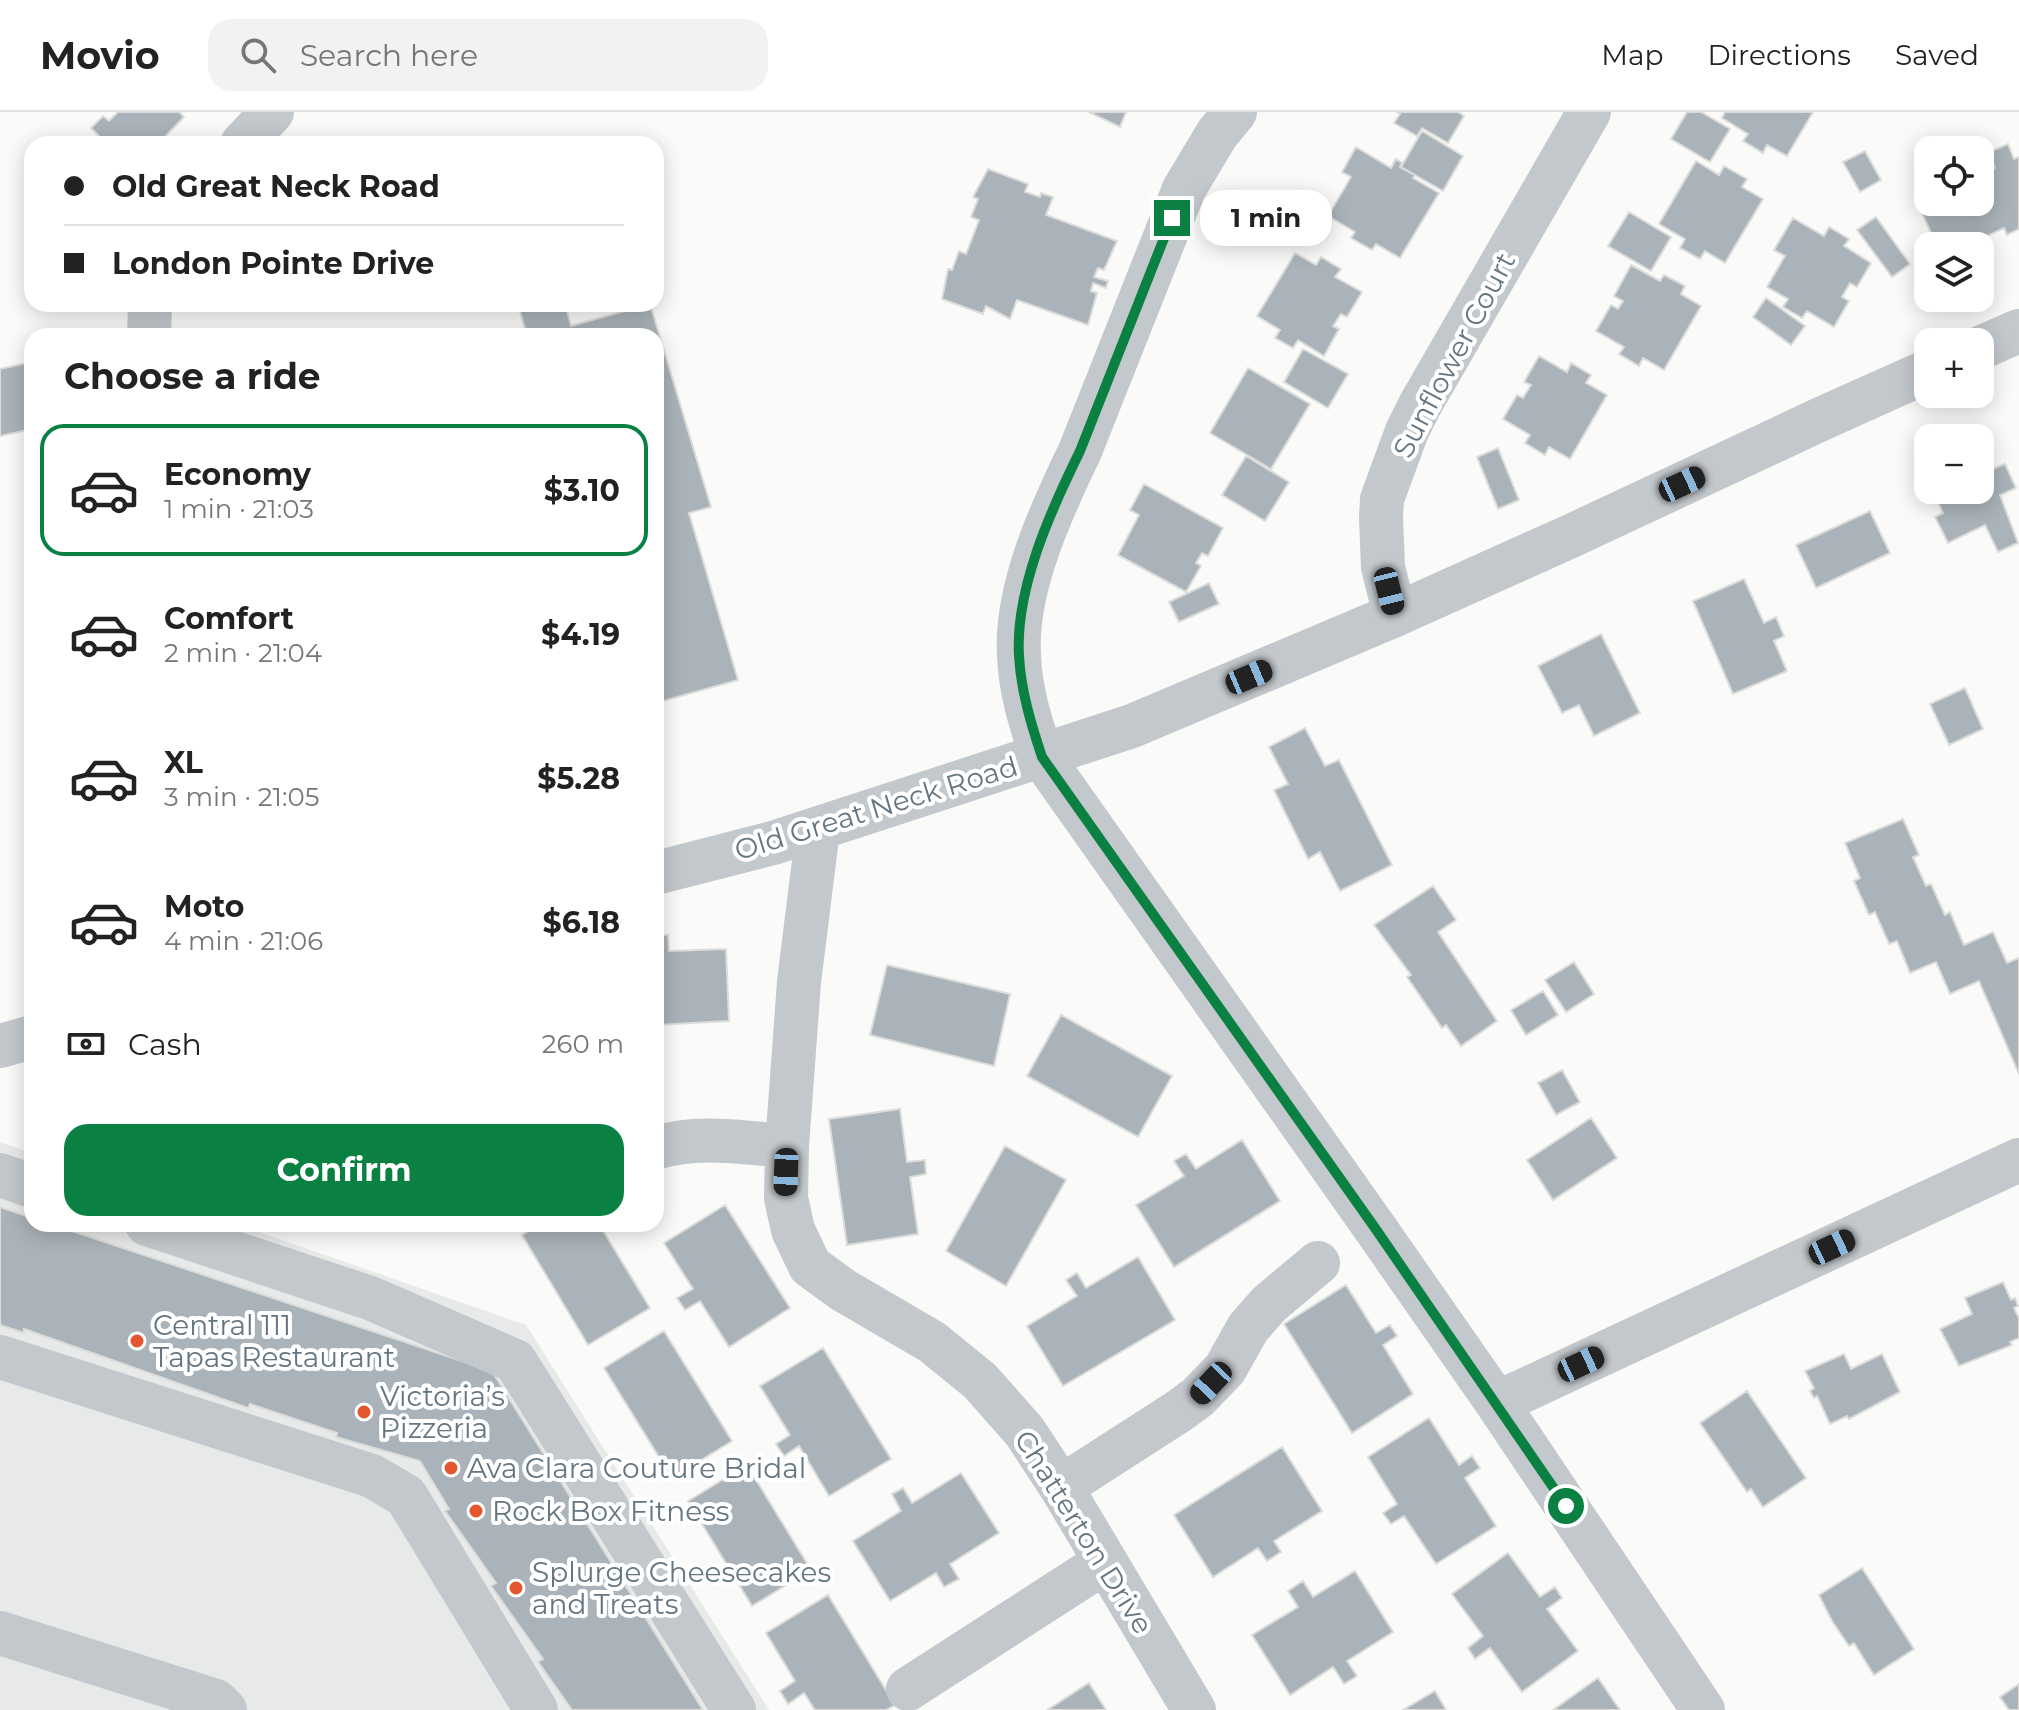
<!DOCTYPE html>
<meta charset="utf-8">
<style>
body{margin:0;font-family:Montserrat,sans-serif;background:#f2f2f2;color:#222;height:100vh;display:flex;flex-direction:column;font-size:30px;white-space:nowrap}
*{box-sizing:border-box;margin:0}
p{font-size:26px;color:#767676}
.icon{flex:none;width:44px;height:44px;fill:none;stroke:currentColor;stroke-width:2;stroke-linecap:round;stroke-linejoin:round}
.map{position:relative;flex:1;overflow:hidden}
.drawer{position:absolute;left:24px;top:216px;width:640px;height:904px;display:flex;flex-direction:column;background:#fff;border-radius:24px;box-shadow:0 4px 20px #0003}
.drawer>*{flex:none}
.guide{position:absolute;left:24px;top:24px;width:640px;height:176px;border-radius:24px;box-shadow:0 4px 20px #0003;display:grid;align-content:center;height:176px;padding:0 40px;background:#fff}
.buttons{position:absolute;left:1914px;top:24px;display:grid;gap:16px}
.buttons a{display:grid;place-items:center;width:80px;height:80px;border-radius:16px;background:#fff;box-shadow:0 4px 20px #0003;font-size:40px}
.end{position:absolute;width:36px;height:36px;margin:-18px;border:10px solid #0b8043;background:#fff;box-shadow:0 0 0 4px #fff}
.from{border-radius:50%}
.bubble{position:absolute;height:56px;border-radius:24px;background:#fff;box-shadow:0 4px 20px #0003;font-size:26px;font-weight:700;line-height:56px;text-align:center}
.car{position:absolute;width:24px;height:48px;margin:-24px -12px;border-radius:10px;box-shadow:0 0 6px 2px #0007;background:linear-gradient(#222 24%,#8ab4d8 0 40%,#222 0 76%,#8ab4d8 0 86%,#222 0)}
.guide b{display:flex;align-items:center;gap:28px;height:76px;font-size:30px}
.guide b+b{border-top:2px solid #e0e0e0}
.guide i{width:20px;height:20px;background:#222}
ul{padding:0;list-style:none}
li{display:flex;align-items:center;gap:24px;height:132px;margin:0 16px 12px;padding:0 24px;border:4px solid transparent;border-radius:24px}
li div{flex:1}
li b{display:block;font-size:30px}
li em{font-style:normal;font-weight:700}
li.current{border-color:#0b8043}
li>.icon{width:72px;height:72px;stroke-width:1.5}
h2{padding:0 40px;font-size:36px;line-height:96px}
.pay{display:flex;align-items:center;gap:20px;height:88px;padding:0 40px;font-size:30px}
.pay p{margin-inline-start:auto}
.primary-button{display:flex;gap:16px;margin-top:auto;padding:16px 40px}
.primary-button a{flex:1;height:92px;border-radius:24px;background:#0b8043;color:#fff;font-size:32px;font-weight:700;line-height:92px;text-align:center}
header{display:flex;align-items:center;gap:48px;box-sizing:border-box;height:112px;padding:0 40px;background:#fff;border-bottom:2px solid #e0e0e0}
header strong{font-size:38px}
nav{display:flex;gap:44px;margin-inline-start:auto;font-size:28px}
.search{width:560px;height:72px;background:#f2f2f2;display:flex;align-items:center;gap:20px;box-sizing:border-box;padding:0 28px;border-radius:24px;color:#767676;font-size:30px}
.map>svg:first-child{display:block}
.built{fill:#e8e9e9}
.building{fill:#aab3b9;stroke:#dcdcda;stroke-width:2}
.lines{fill:none;stroke-linecap:round;stroke-linejoin:round}
.minor{stroke:#c3c8cc;stroke-width:44}
.route{stroke:#0b8043;stroke-width:10}
.poi-dot{fill:#e4572e;stroke:#fff;stroke-width:3}
.labels{text-anchor:middle;stroke-width:8;stroke-linejoin:round;paint-order:stroke}
.street-label{font-size:28px;fill:#657683;stroke:#fff}
.poi-label{font-size:28px;fill:#657683;stroke:#fff;text-anchor:start}
</style>
<header>
<strong>Movio</strong>
<div class="search"><svg class="icon" aria-label="search" viewBox="0 0 24 24"><circle cx="10" cy="10" r="6"/><path d="M15 15l6 6"/></svg>Search here</div>
<nav><a>Map</a><a>Directions</a><a>Saved</a></nav>
</header>
<div class="map">
<svg width="2019" height="1598" viewBox="0 0 2019 1598">
<rect width="100%" height="100%" fill="#fafaf8"/>
<path class="built" d="M0,1030L32,1041V1112H236L526,1213L769,1598H0Z"/>
<path class="building" d="M118,0H179L184,5L158,32H107L91,16L103,4L109,9Z
M1089,0H1126L1120,15Z
M1397,0H1458L1464,4L1448,31L1422,16L1417,24L1394,11L1400,2Z
M1687,0H1701L1730,17L1710,50L1671,27Z
M1725,0H1813L1787,44L1767,33L1763,41L1743,29L1748,22L1722,6Z
M1422,19L1463,44L1443,79L1401,55Z
M2008,32L2014,47L2019,45V117L2007,123L2004,116L1976,129L1977,134H1937L1917,90L1928,85V90H1980V63L1995,56L1989,40Z
M1356,35L1391,56L1396,47L1402,51L1400,55L1415,63L1413,66L1439,81L1400,146L1376,132L1372,138L1351,126L1355,120L1328,104L1351,65L1342,60Z
M1865,39L1881,68L1860,80L1843,50Z
M1696,49L1719,63L1724,54L1747,67L1742,75L1763,87L1725,151L1705,139L1700,147L1680,136L1685,127L1659,112Z
M988,57L1028,72L1025,80L1040,85L1041,81L1053,85L1046,103L1117,129L1104,158L1098,156L1094,165L1108,169L1106,176L1093,171L1091,179L1097,181L1088,213L1017,188L1010,207L986,194L983,202L942,187L948,157L952,158L959,139L966,142L979,108L971,105L978,87L973,85Z
M1629,100L1671,125L1651,159L1608,134Z
M1876,105L1910,152L1892,165L1857,118Z
M1793,106L1824,124L1829,115L1849,127L1844,134L1871,151L1857,175L1850,171L1842,185L1849,189L1834,215L1807,199L1802,206L1783,195L1788,187L1767,175L1785,144L1774,138Z
M1295,141L1316,153L1321,145L1341,157L1335,165L1362,180L1347,205L1341,202L1333,214L1339,217L1324,244L1298,228L1293,236L1275,226L1280,218L1257,204Z
M1631,153L1660,169L1664,163L1685,174L1681,182L1701,194L1664,258L1643,246L1639,254L1619,242L1624,235L1596,219L1611,193L1618,197L1623,189L1614,184Z
M1766,186L1805,214L1791,233L1753,205Z
M518,192H565L571,214L650,192L711,395L689,401L738,568L656,591V224H527Z
M1303,237L1348,262L1328,296L1284,270Z
M1539,244L1567,260L1571,251L1591,263L1586,271L1607,283L1570,347L1549,335L1545,343L1525,331L1530,323L1503,307L1517,283L1523,286L1531,273L1524,270Z
M27,251L32,272V317L0,324V257Z
M1248,256L1310,292L1271,357L1210,321Z
M1498,336L1519,388L1498,397L1477,345Z
M1246,344L1289,370L1265,409L1222,383Z
M2005,352L2016,376L2000,383L2018,431L1998,440L1985,413L1948,431L1935,405L1943,401L1935,383L1946,378H1980V362Z
M1144,372L1223,416L1208,444L1202,441L1196,451L1201,454L1186,480L1118,443L1139,403L1130,398Z
M1870,399L1890,441L1816,476L1796,433Z
M1744,467L1764,511L1776,505L1784,524L1774,529L1787,559L1733,582L1693,489Z
M1209,471L1219,492L1179,510L1169,490Z
M1601,522L1640,601L1594,624L1579,593L1562,601L1538,554Z
M1965,576L1983,617L1949,633L1930,592Z
M1305,616L1325,654L1339,648L1392,753L1340,779L1320,740L1308,747L1274,678L1288,672L1269,635Z
M1903,707L1919,743L1913,745L1926,774L1931,772L1945,803L1950,800L1964,833L1993,820L2007,851L2019,846V962L1979,869L1950,882L1936,850L1910,861L1897,829L1889,832L1875,800L1869,803L1854,769L1860,766L1845,731Z
M1433,774L1456,808L1438,820L1497,909L1461,934L1446,913L1442,916L1407,865L1411,863L1374,813Z
M656,823H668L669,839L726,837L729,909L656,913Z
M1574,850L1594,882L1566,900L1545,868Z
M887,853L1010,882L994,954L870,923Z
M1543,879L1558,903L1526,923L1511,898Z
M1061,903L1172,964L1138,1025L1027,964Z
M1562,958L1580,990L1556,1003L1538,971Z
M900,997L907,1050L925,1048L926,1062L910,1065L918,1122L847,1133L829,1007Z
M1591,1006L1617,1046L1553,1088L1527,1048Z
M1242,1028L1280,1089L1174,1155L1136,1093L1184,1064L1174,1049L1186,1042L1196,1057Z
M1005,1034L1066,1068L1006,1174L946,1139Z
M725,1093L790,1196L729,1235L700,1189L685,1198L677,1186L693,1177L664,1131Z
M0,1095L32,1106V1112H51L492,1259L703,1598H572L538,1550L543,1547L491,1474L496,1471L445,1399L449,1397L420,1349L336,1325L337,1321L250,1292L248,1296L24,1217V1221L0,1213Z
M540,1112H599L650,1196L588,1233L522,1123Z
M1138,1145L1175,1208L1063,1274L1027,1214L1077,1184L1066,1168L1077,1161L1086,1176Z
M2003,1170L2011,1188L2015,1186L2018,1194L2014,1196L2019,1206V1226L2010,1230L2012,1233L1959,1254L1940,1217L1972,1202L1965,1186Z
M1346,1173L1376,1221L1390,1213L1397,1224L1383,1233L1413,1282L1352,1321L1284,1212Z
M664,1219L732,1329L672,1366L604,1256Z
M823,1236L891,1347L829,1384L799,1334L784,1344L776,1332L790,1323L760,1274Z
M1844,1242L1851,1257L1882,1242L1900,1280L1849,1307L1847,1304L1830,1312L1817,1284L1814,1286L1810,1279L1814,1276L1805,1259Z
M1747,1279L1806,1366L1763,1395L1751,1377L1747,1380L1700,1311Z
M1429,1306L1459,1353L1472,1344L1480,1356L1465,1366L1496,1414L1436,1452L1404,1404L1391,1412L1383,1401L1397,1392L1368,1345Z
M1282,1335L1322,1399L1274,1429L1281,1440L1267,1449L1258,1436L1213,1465L1174,1403Z
M747,1353L811,1458L752,1494L688,1389Z
M961,1361L999,1421L950,1452L959,1467L944,1475L936,1461L890,1489L853,1429L901,1399L892,1382L903,1376L912,1391Z
M1508,1441L1540,1485L1555,1475L1562,1486L1547,1497L1578,1539L1522,1580L1490,1536L1475,1547L1468,1536L1483,1524L1452,1482Z
M1862,1456L1914,1537L1874,1563L1854,1531L1849,1534L1832,1509L1819,1483Z
M1355,1459L1393,1520L1347,1549L1357,1564L1344,1572L1333,1555L1290,1583L1252,1523L1298,1495L1288,1479L1303,1469L1313,1485Z
M828,1483L895,1593L886,1598H815L804,1581L788,1592L780,1579L795,1569L766,1521Z
M1598,1566L1620,1598H1553Z
M1089,1571L1106,1598H1047Z
M2019,1572V1598H2009L2000,1585Z
M1435,1579L1446,1598H1403Z"/>
<g class="lines">
<path class="minor" d="M1235,0L1217,22L1184,77L1080,339C1051,399 1015,477 1019,543C1020,579 1031,612 1042,645L1375,1116L1497,1291L1703,1598
M242,32L272,0
M149,224L150,192
M1980,236L2019,219
M1395,503L1383,455L1381,406L1382,387L1407,319L1420,293L1589,0
M818,717L799,870L787,1034L786,1086L793,1118L810,1154L843,1178L932,1230L980,1269L1025,1320L1061,1375L1194,1598
M656,761L773,731L1132,614L1395,503L1571,424L1821,307L1928,259
M0,934L32,925
M656,1036C696,1022 746,1031 787,1034
M0,1063L32,1074
M147,1112L370,1186L515,1249L734,1598
M0,1245L372,1364L406,1384L536,1598
M1497,1291L2019,1048
M1061,1375L1179,1299L1198,1285L1225,1257L1248,1216L1269,1192L1318,1151
M0,1521L216,1589L225,1598
M908,1577L1105,1450"/>
</g>
<g class="lines">
<path class="route" d="M1172,106L1080,339C1051,398 1015,477 1019,544C1021,579 1031,612 1042,645L1375,1116L1566,1394"/>
</g>
<g class="poi-dot">
<circle cx="137" cy="1229" r="8"/>
<circle cx="364" cy="1300" r="8"/>
<circle cx="451" cy="1356" r="8"/>
<circle cx="476" cy="1399" r="8"/>
<circle cx="516" cy="1476" r="8"/>
</g>
<g class="labels">
<g class="street-label">
<text transform="translate(1454 243) rotate(-62)" y="10">Sunflower Court</text>
<text transform="translate(876 696) rotate(-17)" y="10">Old Great Neck Road</text>
<text transform="translate(1084 1420) rotate(58)" y="10">Chatterton Drive</text>
</g>
<g class="poi-label">
<text x="153" y="1223">Central 111<tspan x="153" dy="32">Tapas Restaurant</tspan></text>
<text x="380" y="1294">Victoria’s<tspan x="380" dy="32">Pizzeria</tspan></text>
<text x="467" y="1366">Ava Clara Couture Bridal</text>
<text x="492" y="1409">Rock Box Fitness</text>
<text x="532" y="1470">Splurge Cheesecakes<tspan x="532" dy="32">and Treats</tspan></text>
</g>
</g>
</svg>
<div class="buttons">
<a><svg class="icon" aria-label="locate" viewBox="0 0 24 24"><circle cx="12" cy="12" r="6"/><path d="M12 2v4M12 18v4M2 12h4M18 12h4"/></svg></a>
<a><svg class="icon" aria-label="layers" viewBox="0 0 24 24"><path d="M12 4l9 5-9 5-9-5zM3 14l9 5 9-5"/></svg></a>
<a>+</a>
<a>−</a>
</div>
<i class="end from" style="left:1566px;top:1394px"></i>
<i class="end" style="left:1172px;top:106px"></i>
<div class="bubble" style="left:1200px;top:78px;width:132px">1 min</div>
<i class="car" style="left:1682px;top:372px;rotate:65deg"></i>
<i class="car" style="left:1389px;top:479px;rotate:166deg"></i>
<i class="car" style="left:1249px;top:565px;rotate:67deg"></i>
<i class="car" style="left:786px;top:1060px;rotate:182deg"></i>
<i class="car" style="left:1832px;top:1135px;rotate:65deg"></i>
<i class="car" style="left:1581px;top:1252px;rotate:65deg"></i>
<i class="car" style="left:1211px;top:1271px;rotate:223deg"></i>
<div class="guide">
<b><i class="from"></i>Old Great Neck Road</b>
<b><i></i>London Pointe Drive</b>
</div>
<section class="drawer">
<h2>Choose a ride</h2>
<ul>
<li class="current"><svg class="icon" aria-label="car" viewBox="0 0 24 24"><path d="M5 17H2v-5l4-1 3-4h7l3 4 3 1v5h-3M9 17h6M6 11h13"/><circle cx="7" cy="17" r="2"/><circle cx="17" cy="17" r="2"/></svg><div><b>Economy</b><p>1 min · 21:03</p></div><em>$3.10</em></li>
<li><svg class="icon" aria-label="car" viewBox="0 0 24 24"><path d="M5 17H2v-5l4-1 3-4h7l3 4 3 1v5h-3M9 17h6M6 11h13"/><circle cx="7" cy="17" r="2"/><circle cx="17" cy="17" r="2"/></svg><div><b>Comfort</b><p>2 min · 21:04</p></div><em>$4.19</em></li>
<li><svg class="icon" aria-label="car" viewBox="0 0 24 24"><path d="M5 17H2v-5l4-1 3-4h7l3 4 3 1v5h-3M9 17h6M6 11h13"/><circle cx="7" cy="17" r="2"/><circle cx="17" cy="17" r="2"/></svg><div><b>XL</b><p>3 min · 21:05</p></div><em>$5.28</em></li>
<li><svg class="icon" aria-label="car" viewBox="0 0 24 24"><path d="M5 17H2v-5l4-1 3-4h7l3 4 3 1v5h-3M9 17h6M6 11h13"/><circle cx="7" cy="17" r="2"/><circle cx="17" cy="17" r="2"/></svg><div><b>Moto</b><p>4 min · 21:06</p></div><em>$6.18</em></li>
</ul>
<div class="pay"><svg class="icon" aria-label="cash" viewBox="0 0 24 24"><path d="M3 7h18v10H3z"/><circle cx="12" cy="12" r="2"/></svg>Cash<p>260 m</p></div>
<div class="primary-button"><a>Confirm</a></div>
</section>
</div>
